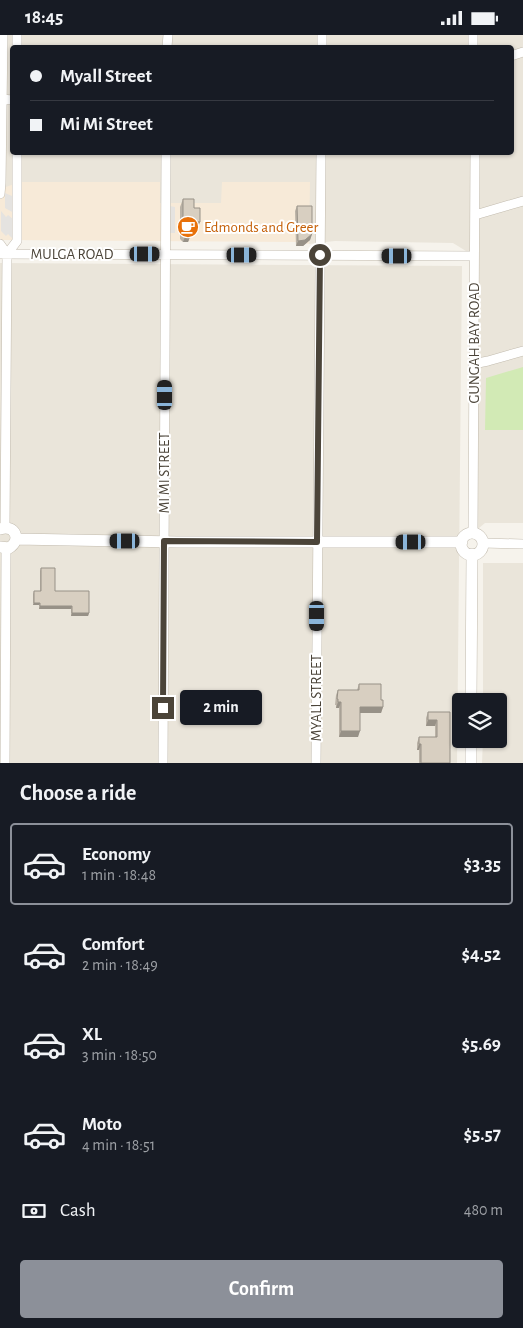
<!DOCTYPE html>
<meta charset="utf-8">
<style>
body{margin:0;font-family:"Alegreya Sans",sans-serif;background:#242831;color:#f1f3f6;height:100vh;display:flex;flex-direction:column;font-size:19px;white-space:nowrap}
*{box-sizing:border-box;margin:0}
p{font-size:16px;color:#9ea1a6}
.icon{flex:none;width:28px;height:28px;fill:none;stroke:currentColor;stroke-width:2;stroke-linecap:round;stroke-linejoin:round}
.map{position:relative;height:728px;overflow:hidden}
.sheet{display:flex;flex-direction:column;background:#171b24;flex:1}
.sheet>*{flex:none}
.top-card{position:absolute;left:10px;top:10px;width:504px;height:110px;border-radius:5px;box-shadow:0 1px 4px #0004;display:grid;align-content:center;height:110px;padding:0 20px;background:#171b24}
.controls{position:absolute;left:452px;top:658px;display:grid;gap:10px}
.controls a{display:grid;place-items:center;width:55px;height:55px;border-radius:5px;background:#171b24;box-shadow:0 1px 4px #0004;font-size:25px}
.end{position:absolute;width:22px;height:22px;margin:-11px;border:6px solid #4b4439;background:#fff;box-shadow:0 0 0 2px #fff}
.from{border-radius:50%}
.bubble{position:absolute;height:35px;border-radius:5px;background:#171b24;box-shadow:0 1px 4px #0004;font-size:16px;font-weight:600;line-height:35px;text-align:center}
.car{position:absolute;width:15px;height:30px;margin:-15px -8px;border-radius:6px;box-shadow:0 0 4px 1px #0007;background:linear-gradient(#222 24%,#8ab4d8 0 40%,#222 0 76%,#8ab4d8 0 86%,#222 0)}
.top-card b{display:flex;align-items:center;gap:18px;height:48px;font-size:19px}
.top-card b+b{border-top:1px solid #363941}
.top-card i{width:12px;height:12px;background:#f1f3f6}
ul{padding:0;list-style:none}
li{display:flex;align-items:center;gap:15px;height:82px;margin:0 10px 8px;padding:0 10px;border:2px solid transparent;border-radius:5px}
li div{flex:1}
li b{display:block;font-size:19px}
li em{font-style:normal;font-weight:600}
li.active{border-color:#8c9099}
li>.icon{width:45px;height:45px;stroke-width:1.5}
h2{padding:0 20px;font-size:22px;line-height:60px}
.pay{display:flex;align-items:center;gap:12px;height:55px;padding:0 20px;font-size:19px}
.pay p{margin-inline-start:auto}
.primary-button{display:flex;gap:10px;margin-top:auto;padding:10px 20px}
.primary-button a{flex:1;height:58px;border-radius:5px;background:#8c9099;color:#fff;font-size:20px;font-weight:600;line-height:58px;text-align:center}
.status{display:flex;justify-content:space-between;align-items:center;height:35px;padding:0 25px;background:#171b24;direction:ltr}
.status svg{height:14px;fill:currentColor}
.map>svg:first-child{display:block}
.residential{fill:#eae5da;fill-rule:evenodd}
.commercial{fill:#f7ead8}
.green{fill:#d2eab5}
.parking{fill:#e5e3e0}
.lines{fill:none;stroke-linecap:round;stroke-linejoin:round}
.minor-casing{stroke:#c2bbae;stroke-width:10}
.tertiary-casing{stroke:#c2bbae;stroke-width:12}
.minor{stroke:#fff;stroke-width:9}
.tertiary{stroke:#fff;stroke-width:11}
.wall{fill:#bab2a6}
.shaded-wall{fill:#979187}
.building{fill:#d8cfc1;stroke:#979187}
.route{stroke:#4b4439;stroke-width:6}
.labels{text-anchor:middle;stroke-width:4;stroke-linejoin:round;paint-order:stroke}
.food-label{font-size:15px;fill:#c56008;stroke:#fff;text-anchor:start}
.street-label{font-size:15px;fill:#4b4439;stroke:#fff}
</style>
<div class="status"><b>18:45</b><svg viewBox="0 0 49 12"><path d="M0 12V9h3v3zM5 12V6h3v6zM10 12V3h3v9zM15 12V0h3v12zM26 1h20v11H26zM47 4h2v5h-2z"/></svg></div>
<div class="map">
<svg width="523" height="728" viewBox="0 0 523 728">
<rect width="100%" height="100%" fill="#f6f3ec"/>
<path class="residential" d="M0,0H523V488H485L473,498L474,221L453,208L335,206L309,209V147H222V168H160V148L0,154ZM12,12H511V118H12Z
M0,228L462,231L457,728H0Z
M483,528H523V728H482L483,704H499V666H483Z"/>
<path class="commercial" d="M20,147H160V168H221L222,147H310L309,209L299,207L0,205V154Z"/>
<path class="green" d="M523,332V395H485L486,343Z"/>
<path class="parking" d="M5,158L12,161L14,178L5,173Z
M170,171L175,172V198H169Z
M1,176L6,182L8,180L14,185L13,204L8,199L6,201L1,196Z"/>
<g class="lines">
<g class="minor-casing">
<path id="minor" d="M17,12V0
M167,12L168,0
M322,12V0
M473,12V0
M511,21L523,17
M2,64L12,65
M0,159L1,148L3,0
M475,180L523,166
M0,209L7,219
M0,219L474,221
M473,329L488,326L523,316
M5,492L7,219L17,206V118
M473,498L475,118
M483,508L523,509
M5,728L6,514
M163,728L166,118
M316,728L321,118"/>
</g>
<g class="tertiary-casing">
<path id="tertiary" d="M0,494C15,489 22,505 9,513L0,512
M461 509a11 11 0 1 1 22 0a11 11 0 1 1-22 0Z
M16,504L177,507H462
M471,666L472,519
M471,728V704"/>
</g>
<use href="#minor" class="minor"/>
<use href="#tertiary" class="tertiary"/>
</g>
<path class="wall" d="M183,164L194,173L197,195H192L191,199L188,207H183L180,204V172Z
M297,171L312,199L310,205L303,211H296L295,176Z
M41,533L55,556L89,578L88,581H71V574H39V570H33V559L34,556H40V536Z
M359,649L381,665L383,672L381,678H360L358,702H339V673H336V670H335L336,660L338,655H357Z
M428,677H450V728H419V715H417V708L419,702H435V691H426V683Z"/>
<path class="shaded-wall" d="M192,186L200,187L197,195H189Z
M186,199H191L188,207H183Z
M312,199L310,205L303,211H296L298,206Z
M34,568H40L39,570H33Z
M40,571H72L71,574H39Z
M72,578H89L88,581H71Z
M338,667H341L339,673H336Z
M360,672H383L381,678H358Z
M428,685H437L435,691H426Z
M341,696H360L358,702H339Z
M419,709H421L419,715H417Z"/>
<path class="building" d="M183,164H194V173H200V187L192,186L191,199H186L183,195Z
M297,171H312V199L305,205L298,206Z
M41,533H55V556H89V578H72V571H40V568H34V556H41Z
M359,649H381V665H383V672H360V696H341V667H338V664H337L338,655H359Z
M428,677H450V728H421V709H419V702H437V685H428Z"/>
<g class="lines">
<path class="route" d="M163,673L164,506L317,507L320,220"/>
</g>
<defs>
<g id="cafe-disc" transform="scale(1.125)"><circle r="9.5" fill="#e8710a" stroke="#fff"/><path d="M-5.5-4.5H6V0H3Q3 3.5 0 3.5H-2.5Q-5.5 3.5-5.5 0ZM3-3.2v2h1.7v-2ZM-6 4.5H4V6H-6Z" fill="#fff"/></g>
</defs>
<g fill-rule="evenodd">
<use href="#cafe-disc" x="188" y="192"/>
</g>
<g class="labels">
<g class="food-label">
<text x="204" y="197">Edmonds and Greer</text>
</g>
<g class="street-label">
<text x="72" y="224">MULGA ROAD</text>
<text transform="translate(474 308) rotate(-90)" y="5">GUNGAH BAY ROAD</text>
<text transform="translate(164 438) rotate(-90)" y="5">MI MI STREET</text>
<text transform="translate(316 663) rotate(-90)" y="5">MYALL STREET</text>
</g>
</g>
</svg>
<div class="controls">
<a><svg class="icon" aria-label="layers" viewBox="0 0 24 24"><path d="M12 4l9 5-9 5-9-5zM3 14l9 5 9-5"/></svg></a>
</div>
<i class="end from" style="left:320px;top:220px"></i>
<i class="end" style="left:163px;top:673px"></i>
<div class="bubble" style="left:180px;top:655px;width:82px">2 min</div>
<i class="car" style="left:145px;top:219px;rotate:90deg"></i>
<i class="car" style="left:242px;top:220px;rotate:90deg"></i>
<i class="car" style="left:397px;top:221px;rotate:270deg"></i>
<i class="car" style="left:165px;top:360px;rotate:0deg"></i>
<i class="car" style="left:125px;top:506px;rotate:270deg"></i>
<i class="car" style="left:411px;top:507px;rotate:270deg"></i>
<i class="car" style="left:317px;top:581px;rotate:180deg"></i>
<div class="top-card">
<b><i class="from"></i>Myall Street</b>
<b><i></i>Mi Mi Street</b>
</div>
</div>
<section class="sheet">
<h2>Choose a ride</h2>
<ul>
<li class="active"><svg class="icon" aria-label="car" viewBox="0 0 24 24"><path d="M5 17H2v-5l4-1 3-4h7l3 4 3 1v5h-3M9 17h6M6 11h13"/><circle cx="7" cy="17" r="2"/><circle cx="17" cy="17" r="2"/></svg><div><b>Economy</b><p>1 min · 18:48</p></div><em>$3.35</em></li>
<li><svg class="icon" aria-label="car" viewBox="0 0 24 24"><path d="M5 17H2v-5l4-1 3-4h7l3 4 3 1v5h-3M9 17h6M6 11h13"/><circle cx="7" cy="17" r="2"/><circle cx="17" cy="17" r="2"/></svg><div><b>Comfort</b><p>2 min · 18:49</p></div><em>$4.52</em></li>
<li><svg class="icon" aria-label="car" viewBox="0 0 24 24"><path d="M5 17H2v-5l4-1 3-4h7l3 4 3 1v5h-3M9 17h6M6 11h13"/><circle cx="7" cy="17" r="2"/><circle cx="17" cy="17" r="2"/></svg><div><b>XL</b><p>3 min · 18:50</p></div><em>$5.69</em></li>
<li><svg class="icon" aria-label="car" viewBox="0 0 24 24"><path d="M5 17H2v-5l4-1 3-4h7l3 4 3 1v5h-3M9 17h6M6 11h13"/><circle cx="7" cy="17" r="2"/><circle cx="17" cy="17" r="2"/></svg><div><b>Moto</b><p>4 min · 18:51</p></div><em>$5.57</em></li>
</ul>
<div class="pay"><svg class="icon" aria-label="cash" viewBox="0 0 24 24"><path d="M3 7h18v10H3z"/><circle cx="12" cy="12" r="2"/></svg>Cash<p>480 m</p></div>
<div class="primary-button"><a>Confirm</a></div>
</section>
